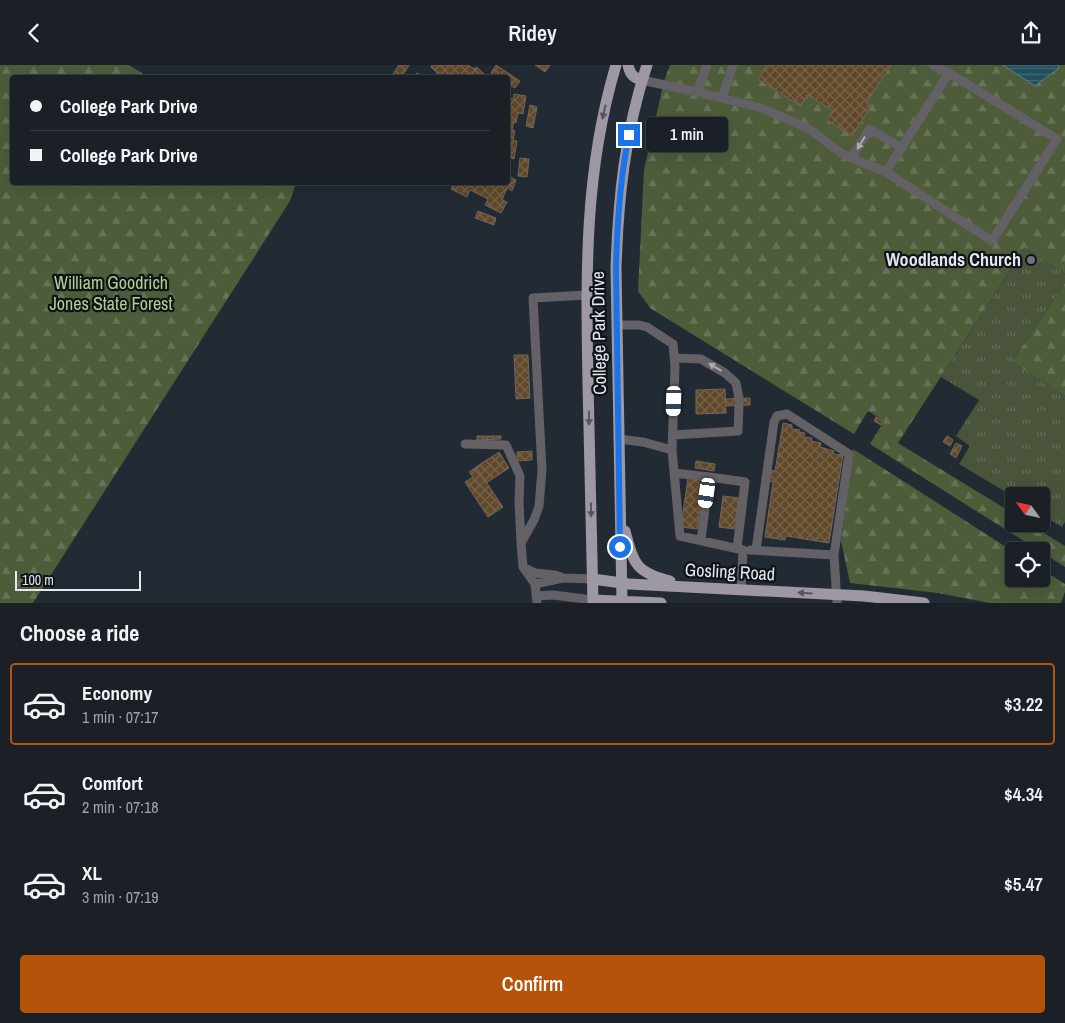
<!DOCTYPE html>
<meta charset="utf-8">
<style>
body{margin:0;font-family:"Archivo Narrow",sans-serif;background:#272d32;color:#f1f3f6;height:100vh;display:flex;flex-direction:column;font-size:19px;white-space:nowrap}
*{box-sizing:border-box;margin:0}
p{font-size:16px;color:#9fa3a7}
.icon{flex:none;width:28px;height:28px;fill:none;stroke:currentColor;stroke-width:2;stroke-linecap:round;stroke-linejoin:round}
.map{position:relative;height:538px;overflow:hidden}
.panel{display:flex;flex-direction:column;background:#1a2026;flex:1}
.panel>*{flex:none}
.guide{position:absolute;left:10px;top:10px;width:500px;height:110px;border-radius:5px;box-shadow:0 5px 20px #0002,0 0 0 1px #383e43;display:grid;align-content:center;height:110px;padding:0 20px;background:#1a2026}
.needle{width:32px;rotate:303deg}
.fabs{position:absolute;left:1005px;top:422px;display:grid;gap:10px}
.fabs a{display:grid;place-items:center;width:45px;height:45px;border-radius:5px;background:#1a2026;box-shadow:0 5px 20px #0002,0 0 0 1px #383e43;font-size:25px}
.scale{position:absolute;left:15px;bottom:12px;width:126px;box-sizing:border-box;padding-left:5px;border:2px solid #e3e8ee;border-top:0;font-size:14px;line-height:18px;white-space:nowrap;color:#e3e8ee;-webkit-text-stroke:4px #0f1216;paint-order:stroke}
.end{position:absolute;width:22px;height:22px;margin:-11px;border:6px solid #1a73e8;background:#fff;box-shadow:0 0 0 2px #fff}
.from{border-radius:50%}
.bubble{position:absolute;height:35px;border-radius:5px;background:#1a2026;box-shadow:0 5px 20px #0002,0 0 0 1px #383e43;font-size:16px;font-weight:600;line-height:35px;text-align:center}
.car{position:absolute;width:15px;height:30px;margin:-15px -8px;border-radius:6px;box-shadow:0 0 4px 1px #0007;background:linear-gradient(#fff 24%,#345 0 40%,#fff 0 76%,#345 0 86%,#fff 0)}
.guide b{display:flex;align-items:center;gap:18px;height:48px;font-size:19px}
.guide b+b{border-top:1px solid #383e43}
.guide i{width:12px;height:12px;background:#f1f3f6}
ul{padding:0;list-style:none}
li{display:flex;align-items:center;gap:15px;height:82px;margin:0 10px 8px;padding:0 10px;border:2px solid transparent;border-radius:5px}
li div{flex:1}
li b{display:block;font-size:19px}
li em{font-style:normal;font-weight:600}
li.on{border-color:#b45309}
li>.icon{width:45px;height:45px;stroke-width:1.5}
h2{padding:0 20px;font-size:22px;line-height:60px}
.cta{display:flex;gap:10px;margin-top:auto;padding:10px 20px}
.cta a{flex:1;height:58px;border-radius:5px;background:#b45309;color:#fff;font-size:20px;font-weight:600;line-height:58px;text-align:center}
header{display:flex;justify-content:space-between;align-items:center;height:65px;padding:0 20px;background:#1a2026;font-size:22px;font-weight:600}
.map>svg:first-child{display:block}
.grass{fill:url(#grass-tufts)}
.forest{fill:url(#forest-firs)}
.water{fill:url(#water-rules);stroke:#5c7d88}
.building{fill:url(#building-cross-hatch);stroke:#70665c}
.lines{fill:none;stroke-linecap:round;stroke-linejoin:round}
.minor{stroke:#636166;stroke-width:9}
.major{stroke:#9d98a3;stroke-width:11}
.oneway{fill:#56555c}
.oneway2{fill:#a9abb1}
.route{stroke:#1a73e8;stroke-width:6}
.worship-dot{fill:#6b7280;stroke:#0f1216;stroke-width:2}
.labels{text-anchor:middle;stroke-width:4.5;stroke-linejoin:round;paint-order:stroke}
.poi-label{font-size:18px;font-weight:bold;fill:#e3e8ee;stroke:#0f1216;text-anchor:end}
.park-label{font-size:18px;fill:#b4cd91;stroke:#0f1216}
.street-label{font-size:18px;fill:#e3e8ee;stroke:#0f1216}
</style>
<header><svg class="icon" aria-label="back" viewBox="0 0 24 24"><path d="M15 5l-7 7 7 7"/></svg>Ridey<svg class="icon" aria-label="share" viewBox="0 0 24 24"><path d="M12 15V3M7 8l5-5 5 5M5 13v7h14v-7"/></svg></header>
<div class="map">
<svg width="1065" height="538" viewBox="0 0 1065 538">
<defs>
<pattern id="grass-tufts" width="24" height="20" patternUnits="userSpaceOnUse" patternTransform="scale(1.25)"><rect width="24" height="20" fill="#49543b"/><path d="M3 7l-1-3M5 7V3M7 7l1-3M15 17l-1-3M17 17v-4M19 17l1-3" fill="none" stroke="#636d58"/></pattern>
<pattern id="forest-firs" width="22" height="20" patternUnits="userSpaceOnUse" patternTransform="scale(1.25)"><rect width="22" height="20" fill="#4e5c3a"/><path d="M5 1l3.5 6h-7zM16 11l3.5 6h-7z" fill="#677357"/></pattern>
<pattern id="water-rules" width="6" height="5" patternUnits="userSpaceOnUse" patternTransform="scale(1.25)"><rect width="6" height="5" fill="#224f5d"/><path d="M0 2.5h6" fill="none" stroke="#426875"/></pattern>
<pattern id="building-cross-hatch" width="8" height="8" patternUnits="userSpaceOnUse" patternTransform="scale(1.25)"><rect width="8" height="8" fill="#60482a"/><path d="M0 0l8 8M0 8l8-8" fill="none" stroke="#776249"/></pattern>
</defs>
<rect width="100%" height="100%" fill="#222a33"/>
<path class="grass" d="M1025,182L1065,209V218L1012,297L1065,331V457L1062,462L1041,449V431L1014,432L959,399L970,381L956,371L979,335L941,312Z"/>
<path class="forest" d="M0,0H129L148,12H12V118H296L290,136L33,538H0Z
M670,0H1065V209L1025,182L898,378L1014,449V459H1029L1065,481V502L870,379L884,356L868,346L854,369L650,243L638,226L644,105L664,16Z
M1065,218V331L1012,297Z
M853,384L1014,487V514H1035L1044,520L1051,510L1065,519V527L1061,538H990L938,528L850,518L841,476Z"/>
<path class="water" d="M1003,0H1058L1059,3L1035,21Z"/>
<path class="building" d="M399,0H409L402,12L393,9Z
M432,0H468L474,4L476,2L479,4L487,12H441L431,2Z
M496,0L520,16L515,23L508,19V12H498L491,8Z
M535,0H550L545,7Z
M767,0H891L866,38L871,41L852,71L827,55L833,46L808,30L800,41L758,14Z
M417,8L423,11L424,9L429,12H413Z
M514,29L526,31L523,49L518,48L516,58L514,57L512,65L515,66L513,75L517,76L514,94L508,92V33L513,34Z
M530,40L537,42L533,63L526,61Z
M520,93L529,94L527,112L518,111Z
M508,111L516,115L512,126L507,123L502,135L507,137L501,148L485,140L488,134L470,125L467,132L451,124L454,118H508Z
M478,146L496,153L494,160L475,153Z
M514,290H528L530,333L516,334Z
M725,324L726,348L696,349V325Z
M750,333V340L726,341L725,334Z
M876,352L883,356L881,360L874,356Z
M783,358L792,360V364L800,365L799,367L805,368L804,372L812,373L811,376L821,378L820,382L834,386L833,389L843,390L829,478L786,471L785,475L765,472L773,417L768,416L769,405L775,406Z
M477,371H501V374L477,375Z
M947,371L953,375L950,381L943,377Z
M956,378L962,381L956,393L950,389Z
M532,386V395L517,396V387Z
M499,387L509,403L486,418L476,402Z
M696,396L715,399L714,406L695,403Z
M476,402L503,442L488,452L465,417L473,412L469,407Z
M688,413L704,415L697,464L681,462Z
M723,431L739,433L734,464L719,462Z"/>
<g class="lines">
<path class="minor" d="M642,15L697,27L707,0
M697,27L762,43L809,64L844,90L886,107L949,8L933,0
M722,33L733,0
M851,93L870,64L902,83
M886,107L992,176L1057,74L949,8
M617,260H639L647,262L673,279L675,302L672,385L680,471L743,485L741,525
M674,293L701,294L725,308L736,318L739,333
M673,370L738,366L739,340
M618,374L643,377L672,385
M465,379L506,380L520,411L519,437L521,477
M674,408L709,412L701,475
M709,412L745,417L737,483
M750,485L834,490L837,538
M756,485L774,357L777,351L787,349L849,389L834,490
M523,502L535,508L555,510L561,512
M535,519L563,513L593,514
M536,531L553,530L593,535
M537,538L535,519L523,502L521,478L534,455L539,441L542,405L533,233L587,230"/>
<path class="major" d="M628,0C630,9 633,13 642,15
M625,466C634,499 635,507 670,516
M593,514L629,519L864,531L924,538
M593,535L661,538
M593,538C591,465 590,392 588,319C586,209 584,107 616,0
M622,538L616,204C618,135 625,66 647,0"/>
</g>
<defs><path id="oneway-solid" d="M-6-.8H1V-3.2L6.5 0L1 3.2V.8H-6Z" transform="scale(1.25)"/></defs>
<g class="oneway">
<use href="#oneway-solid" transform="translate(604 47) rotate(103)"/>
<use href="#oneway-solid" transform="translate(589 353) rotate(89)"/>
<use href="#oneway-solid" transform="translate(591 445) rotate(89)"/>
<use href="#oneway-solid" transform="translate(805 528) rotate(-177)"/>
</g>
<g class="oneway2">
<use href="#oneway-solid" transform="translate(861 78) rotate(122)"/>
<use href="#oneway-solid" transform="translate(715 302) rotate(-149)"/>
</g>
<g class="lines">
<path class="route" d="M620,482L616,204C617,158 620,114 629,70"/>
</g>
<circle class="worship-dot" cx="1031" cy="195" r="5"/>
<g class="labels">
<g class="poi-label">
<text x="1021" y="201">Woodlands Church</text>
</g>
<g class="park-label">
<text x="111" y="224">William Goodrich<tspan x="111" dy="21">Jones State Forest</tspan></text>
</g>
<g class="street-label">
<text transform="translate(599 268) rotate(-91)" y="6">College Park Drive</text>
<text transform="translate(730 507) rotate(3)" y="6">Gosling Road</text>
</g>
</g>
</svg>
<div class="fabs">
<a><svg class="needle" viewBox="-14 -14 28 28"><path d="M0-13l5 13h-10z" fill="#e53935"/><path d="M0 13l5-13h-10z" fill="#9fa3a7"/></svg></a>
<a><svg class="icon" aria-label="locate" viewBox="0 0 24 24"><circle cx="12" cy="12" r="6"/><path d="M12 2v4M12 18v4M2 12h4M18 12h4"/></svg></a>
</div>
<div class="scale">100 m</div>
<i class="end from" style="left:620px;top:482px"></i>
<i class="end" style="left:629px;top:70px"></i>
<div class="bubble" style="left:646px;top:52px;width:82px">1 min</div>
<i class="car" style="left:674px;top:336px;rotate:182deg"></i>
<i class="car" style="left:707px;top:428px;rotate:188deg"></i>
<div class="guide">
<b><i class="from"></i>College Park Drive</b>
<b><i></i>College Park Drive</b>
</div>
</div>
<section class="panel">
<h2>Choose a ride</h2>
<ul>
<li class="on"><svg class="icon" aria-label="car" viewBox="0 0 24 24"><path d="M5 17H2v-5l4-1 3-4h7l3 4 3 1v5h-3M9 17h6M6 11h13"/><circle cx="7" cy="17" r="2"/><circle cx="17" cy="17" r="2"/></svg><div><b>Economy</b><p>1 min · 07:17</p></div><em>$3.22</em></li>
<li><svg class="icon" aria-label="car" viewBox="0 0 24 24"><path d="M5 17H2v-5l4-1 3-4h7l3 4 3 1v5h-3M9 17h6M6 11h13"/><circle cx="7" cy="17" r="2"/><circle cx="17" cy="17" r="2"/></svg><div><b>Comfort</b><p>2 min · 07:18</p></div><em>$4.34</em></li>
<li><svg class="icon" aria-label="car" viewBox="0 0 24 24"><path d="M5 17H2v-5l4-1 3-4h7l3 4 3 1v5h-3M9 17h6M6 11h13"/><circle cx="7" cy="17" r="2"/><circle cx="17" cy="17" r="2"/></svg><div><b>XL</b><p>3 min · 07:19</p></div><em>$5.47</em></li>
</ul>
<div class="cta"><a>Confirm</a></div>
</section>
